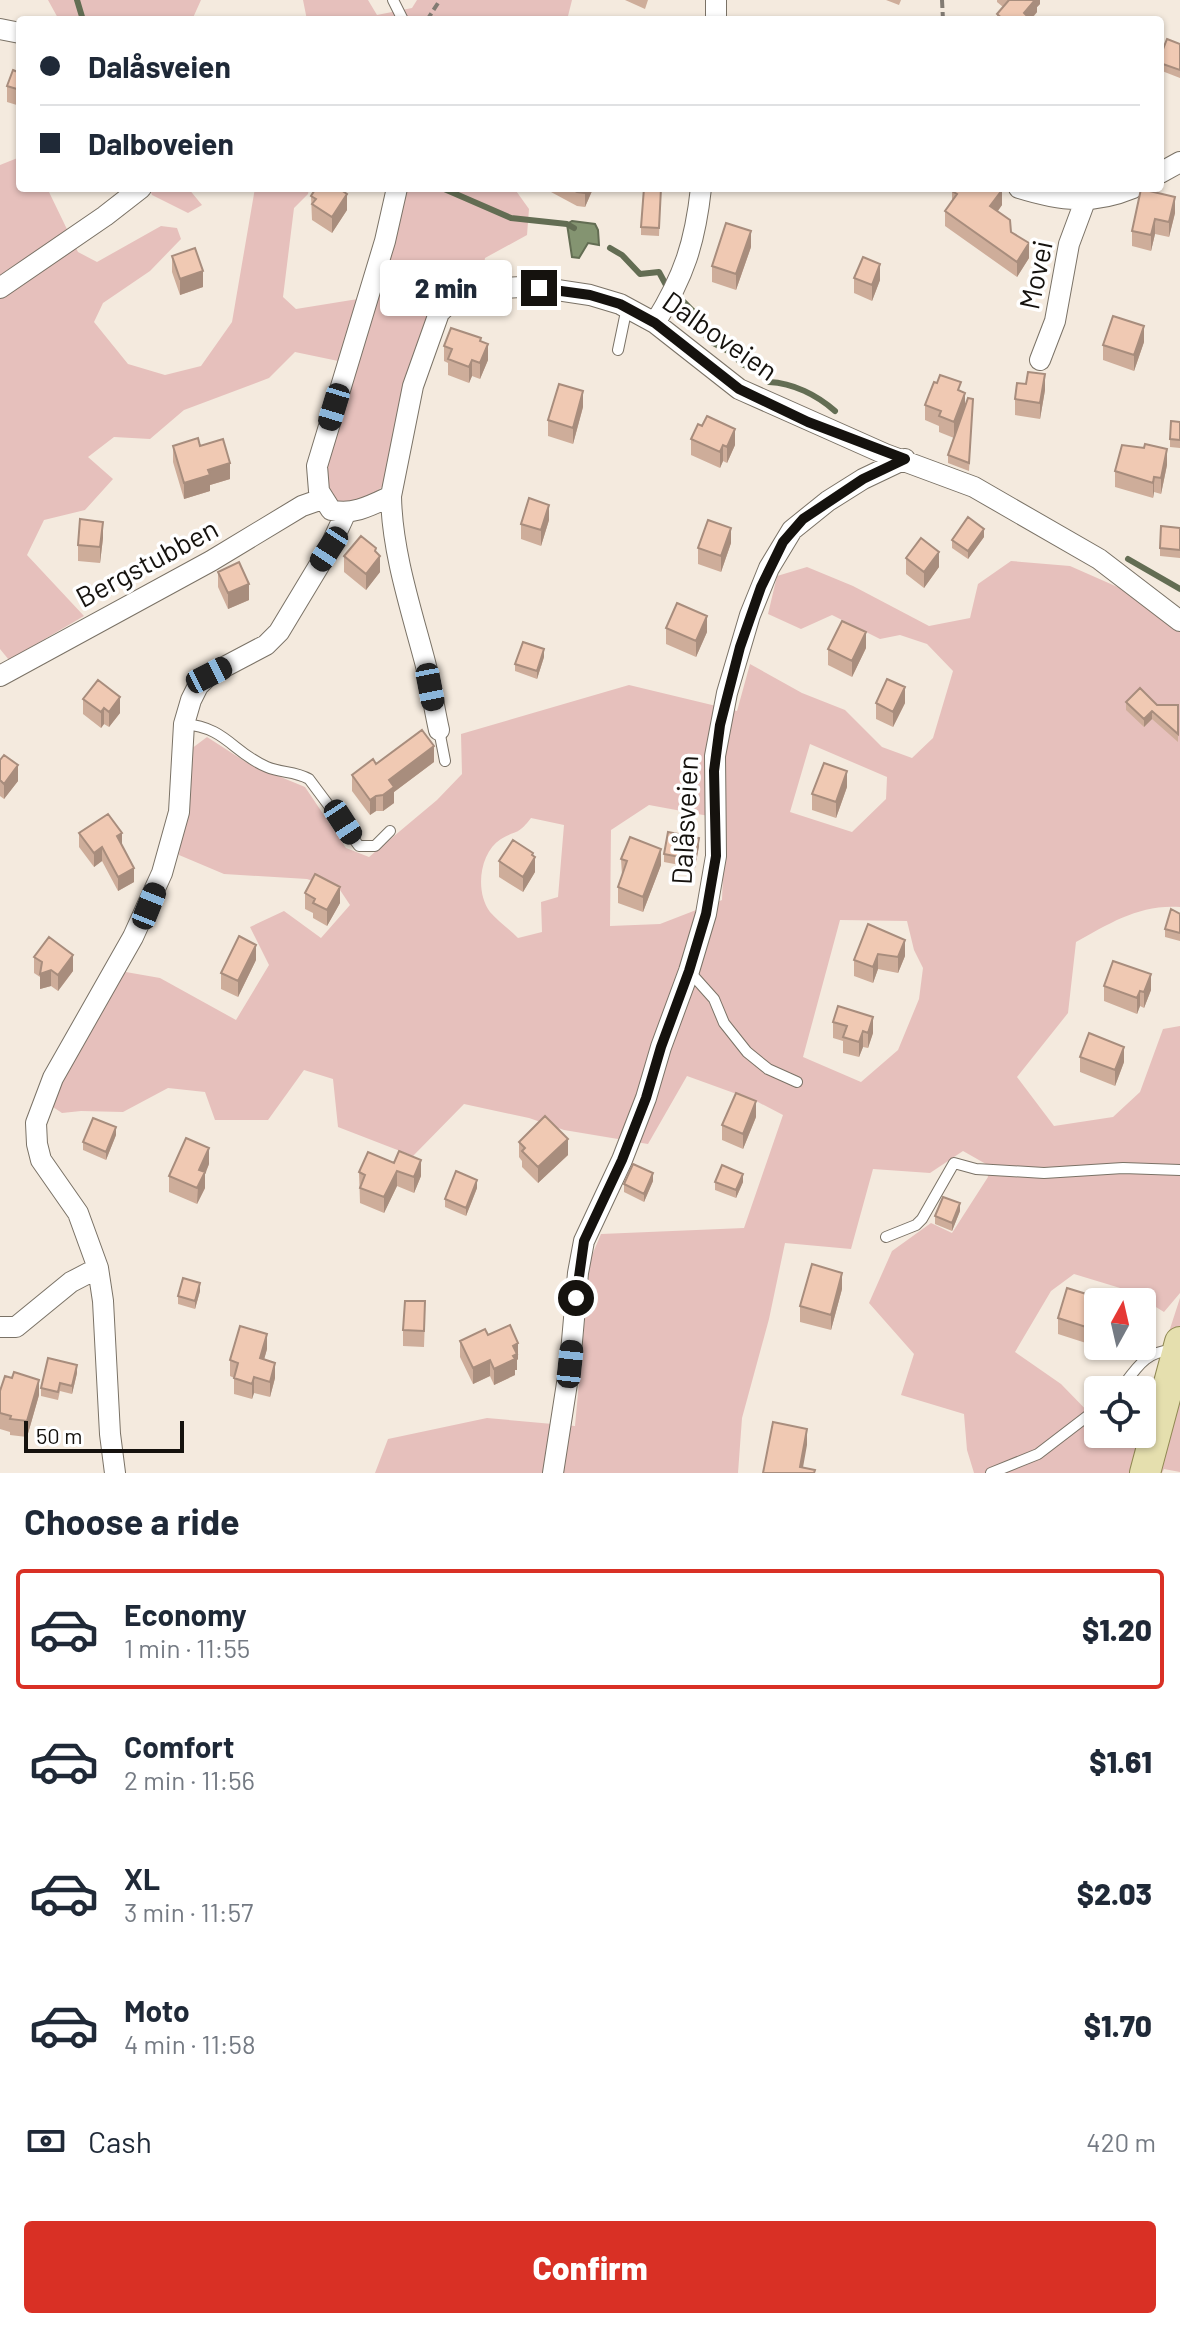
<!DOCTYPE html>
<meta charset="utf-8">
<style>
body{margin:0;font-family:Barlow,sans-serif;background:#f6f6f7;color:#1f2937;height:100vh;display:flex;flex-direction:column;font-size:30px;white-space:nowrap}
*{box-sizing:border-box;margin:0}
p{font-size:26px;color:#747a83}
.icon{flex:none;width:44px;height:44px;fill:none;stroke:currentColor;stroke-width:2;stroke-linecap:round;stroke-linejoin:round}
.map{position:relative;height:1473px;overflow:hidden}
.sheet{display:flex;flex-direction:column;background:#fff;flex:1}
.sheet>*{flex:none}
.top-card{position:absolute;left:16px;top:16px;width:1148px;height:176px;border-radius:8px;box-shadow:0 2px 6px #0004;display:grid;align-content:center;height:176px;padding:0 24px;background:#fff}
.needle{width:52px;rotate:8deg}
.fabs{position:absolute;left:1084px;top:1288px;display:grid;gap:16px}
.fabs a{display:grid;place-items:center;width:72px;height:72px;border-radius:8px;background:#fff;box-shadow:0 2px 6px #0004;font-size:40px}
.scale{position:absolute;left:24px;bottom:20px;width:160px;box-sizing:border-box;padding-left:8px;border:4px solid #15120e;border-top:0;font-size:22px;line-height:28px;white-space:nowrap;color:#15120e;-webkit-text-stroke:6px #fff;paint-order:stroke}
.end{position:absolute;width:36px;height:36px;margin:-18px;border:10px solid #15120e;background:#fff;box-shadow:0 0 0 4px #fff}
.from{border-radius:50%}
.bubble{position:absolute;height:56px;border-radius:8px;background:#fff;box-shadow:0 2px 6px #0004;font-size:26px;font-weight:800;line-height:56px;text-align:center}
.car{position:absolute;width:24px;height:48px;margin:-24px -12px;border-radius:10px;box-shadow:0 0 6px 2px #0007;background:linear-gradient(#222 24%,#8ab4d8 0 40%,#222 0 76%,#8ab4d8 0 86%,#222 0)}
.top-card b{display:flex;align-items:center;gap:28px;height:76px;font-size:30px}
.top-card b+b{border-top:2px solid #e0e1e3}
.top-card i{width:20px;height:20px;background:#1f2937}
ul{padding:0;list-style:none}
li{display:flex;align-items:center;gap:24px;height:120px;margin:0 16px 12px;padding:0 8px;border:4px solid transparent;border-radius:8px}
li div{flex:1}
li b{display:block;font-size:30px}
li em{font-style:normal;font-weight:800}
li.selected{border-color:#d93025}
li>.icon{width:72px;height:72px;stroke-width:1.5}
h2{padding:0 24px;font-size:36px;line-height:96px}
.pay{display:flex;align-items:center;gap:20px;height:88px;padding:0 24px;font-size:30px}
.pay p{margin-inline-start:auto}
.primary-button{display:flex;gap:16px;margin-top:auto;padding:16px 24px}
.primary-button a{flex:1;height:92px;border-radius:8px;background:#d93025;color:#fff;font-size:32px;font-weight:800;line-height:92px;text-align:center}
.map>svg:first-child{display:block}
.green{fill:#e6c0bc;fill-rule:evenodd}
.water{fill:#849471;stroke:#636d53;stroke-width:2}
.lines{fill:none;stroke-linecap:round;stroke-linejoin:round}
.stream{stroke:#636d53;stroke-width:6}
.lane-casing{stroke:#7a7266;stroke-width:12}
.street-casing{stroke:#7a7266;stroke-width:22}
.primary-casing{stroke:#908953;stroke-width:32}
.path{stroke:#827b73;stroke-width:4;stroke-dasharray:8 4;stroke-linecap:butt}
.lane{stroke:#fff;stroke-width:10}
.street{stroke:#fff;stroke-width:20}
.primary{stroke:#e5dfae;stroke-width:30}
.wall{fill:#cead9a}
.shaded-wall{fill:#a88d7d}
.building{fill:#f0c9b3;stroke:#a88d7d;stroke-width:2}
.route{stroke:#15120e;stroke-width:10}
.labels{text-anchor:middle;stroke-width:7;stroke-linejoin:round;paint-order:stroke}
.street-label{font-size:28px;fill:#15120e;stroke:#fff}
</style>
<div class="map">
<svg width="1180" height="1473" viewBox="0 0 1180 1473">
<rect width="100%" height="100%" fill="#f4eade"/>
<path class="green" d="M48,0H201L192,20H59Z
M303,0H368L377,15L412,8L417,0H572L567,20H307Z
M20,157V188H53L49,192L78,252L97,262L161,226L177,228L181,239L150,271L103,303L94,322L128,364L165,375L201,366L232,322L255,188H309L308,194L294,208L283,297L296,309L364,298L391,188H514L529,209L527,235L485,258L481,285L444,300L384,485C370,499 346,509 328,497L323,471L343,362L295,352L269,378L184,410L150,439L114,437L88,457L113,479L85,510L44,520L27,555L84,616L9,660L0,649V165Z
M149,188H188L202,205L188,213L152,195Z
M1011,561L1070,566L1138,596L1180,631V907C1140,904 1110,923 1076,942L1068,1013L1017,1077L1054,1126L1113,1117L1140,1092L1163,1029L1180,1026V1293L1164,1312L1130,1291L1074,1274L1051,1291L1015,1352L1061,1384L1098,1422V1434H1142V1390H1139L1154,1378L1180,1298V1472L1164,1469L1162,1473H974L967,1450L964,1414L901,1395L914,1354L869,1303L892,1251L931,1223L952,1233L988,1177L986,1164L963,1151L930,1173L873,1169L851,1249L785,1243L769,1319L742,1418L738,1473H375L388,1439L487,1418L575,1426L590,1260L601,1234L744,1228L783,1115L756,1101L687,1076L648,1144L564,1130L529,1118L464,1104L413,1156L338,1127L333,1079L304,1070L268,1120H215L205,1092L168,1088L123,1112L81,1111L62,1113L41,1099L103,968L160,978L236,1020L269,965L250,927L284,911L321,938L350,905L340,890L307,879L224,874L179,855L191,749L207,737L249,764L305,787L346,848L369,857L437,800L462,774L461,734L629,685L737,711L750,664L802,693L845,710L882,747L912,758L933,738L953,671L927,644L900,635L880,639L832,615L801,629L768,614L777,576L807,567L853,586L929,626L970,618L978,584ZM810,744L887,777L886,799L852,832L790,812ZM649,805L725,819L722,900L660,924L610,926L611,830ZM531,818L564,825L558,897L541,902L542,932L518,938C509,929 498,921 490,912C475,892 479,853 501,839C518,829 517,836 531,818ZM840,920L907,921L914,950L923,968L919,999L898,1050L861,1082L803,1057Z"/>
<path class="water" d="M572,221L595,224L598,230L599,245L588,243L579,258L572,257L567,224Z"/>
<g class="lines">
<path class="stream" d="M77,0L83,20
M442,188L511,218L567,224L574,228
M610,248L622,255L640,274L659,272L666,285
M679,297L695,313L708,340L732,353L742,364L758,371L769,382C793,383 817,395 835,411
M1128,559L1180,589"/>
<g class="lane-casing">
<path id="lane" d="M393,0L403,20
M618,350L627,307
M184,724C226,727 233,753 267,767C281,773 295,771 309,779L359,846H375L390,831
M439,730L445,761
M689,971L714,999L724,1023L747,1052L768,1069L797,1082
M886,1237L916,1225L922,1219L954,1163L976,1169L1044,1173L1123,1168L1180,1170
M1120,1390C1135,1370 1147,1348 1175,1351
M991,1473L1038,1454L1098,1408"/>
</g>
<g class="street-casing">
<path id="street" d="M716,0V20
M0,29L20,33
M1160,173L1180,162
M1019,188C1061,201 1092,205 1133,188
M0,288L105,216L141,188
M655,323C684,276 695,243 701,188
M1040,360L1055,321L1069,244L1085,201
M391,496C372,505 352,516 331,510L319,491L317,466L385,241L397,188
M0,676L211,561L302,506L322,499
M439,730C434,708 431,685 425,662C411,609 392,552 391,496L413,386L439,313L451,301L481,289L521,287L557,290L590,295L620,304L655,323L739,389L885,454L974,487L1099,559L1180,621
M0,1327H16L71,1282L98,1268
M115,1473L110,1434L103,1301L98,1268L78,1213L41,1160L37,1144L36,1123L53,1078L133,937L162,873L179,812L184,724L191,700L198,686L209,675L266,645L279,632L329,549L346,512
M553,1473L570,1364L578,1273L584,1241L622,1160L646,1098L661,1047L689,971L706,914L716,856L715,756L727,693L750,615L769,568L792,530L828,501L863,479L905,459"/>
</g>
<g class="primary-casing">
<path id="primary" d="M1145,1473L1180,1342"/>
</g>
<path class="path" d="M942,0L943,20
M427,20L440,0"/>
<use href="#lane" class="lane"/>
<use href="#street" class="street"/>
<use href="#primary" class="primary"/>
</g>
<path class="wall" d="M625,0H648L645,9Z
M886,0H901L899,5Z
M997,0H1040V4L1037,7V12L1031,20H997V14L1003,7L997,2Z
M1180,44V78L1162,71V86L1160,91V57Z
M20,73V106L7,102V86Z
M551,188H592V191L585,207L577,206L551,192Z
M661,188L659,236L641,235V227Z
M1141,189L1175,213L1169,237L1155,234L1151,251L1132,246V231Z
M952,191L1002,205L997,212L1029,258L1017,277L945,226V211L952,201Z
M311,196L347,210L332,233L312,220Z
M751,247L736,290L712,282V266Z
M172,256L203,287L180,295L172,272Z
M854,278L880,280L872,301L854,293Z
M481,342L488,360L480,379L472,376L469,383L448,375V363L444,361V346Z
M1144,342L1134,371L1103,360V345Z
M1045,390L1040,419L1015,415V399Z
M961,392L965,405L973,399L969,471L948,463V455L954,438L939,432V426L925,420V405Z
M583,407L573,444L548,436V420Z
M1180,422V448L1170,447V439Z
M691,439L735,445L727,463L723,461L720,468L691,455Z
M173,446H200L230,479L210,485V491L184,499L173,462Z
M1167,465L1161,494L1154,492L1153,498L1115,487V471Z
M549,520L541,546L521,539V524Z
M1180,528V558L1160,556V548Z
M984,537L968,559L952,548V540Z
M103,538L100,563L78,561V545Z
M731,543L721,572L698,564V548Z
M376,552L380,572L366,590L344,572V556Z
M906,558L939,567L924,588L906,574Z
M218,572L249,600L228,609L218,587Z
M666,628L707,632L696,657L666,644Z
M866,648L852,677L828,665V649Z
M544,657L537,679L515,671V664Z
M83,699L120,713L109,727L104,724L101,728L83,714Z
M1126,702L1157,705H1178V742L1152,719L1144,727L1126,710Z
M876,703H905L893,727L876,719Z
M0,760L18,781L4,799L0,796Z
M434,762L394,792V803L383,811H376L370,815L352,791V775L376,764Z
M847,787L836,818L812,810V794Z
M79,833L122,845L134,882L118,891L102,861L94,867L79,847Z
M699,846L695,868L664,862V854Z
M533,855L535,872L523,892L499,877V861Z
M621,859L661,865L643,912L618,903V887L622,875Z
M305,893L340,903L327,926L313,918V913L305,909Z
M1180,914V941L1165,937V929Z
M868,924L905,956L898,973L878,969L873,983L854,976V960Z
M34,957L73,971L58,991L51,986L40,989V977L34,973Z
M256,960L238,997L221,989V973Z
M1104,986L1151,990L1144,1008L1140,1006L1137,1014L1104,1001Z
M833,1022L873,1033L868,1048L863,1047L859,1057L843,1053V1041L833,1038Z
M1080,1057L1124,1062L1115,1086L1080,1072Z
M756,1117L743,1149L722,1140V1125Z
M116,1135L106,1160L83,1150V1142Z
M519,1142L568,1155L538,1183L522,1167V1161L519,1157Z
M368,1152L421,1176L414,1193L397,1186L384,1213L360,1203L359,1172Z
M209,1164L205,1174V1188L197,1204L169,1192V1176Z
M653,1181L644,1202L624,1192V1184Z
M715,1182H743L736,1198L715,1190Z
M477,1188L466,1216L445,1207V1199Z
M960,1211L952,1231L935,1224V1216Z
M842,1289L831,1330L800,1322V1306Z
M200,1291L195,1309L178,1304V1296Z
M1096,1312L1086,1343L1058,1334V1318Z
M425,1317L424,1347L403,1346V1330Z
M488,1335L518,1359L517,1360V1370H515V1375L494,1385L490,1376L473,1384L460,1357V1341Z
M267,1349L264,1359L275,1378L270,1397L254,1393L252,1399L234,1394V1378L230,1376V1360Z
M77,1373L72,1394L60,1391L58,1400L41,1396V1388Z
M0,1391L39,1395L27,1437L10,1435V1432L0,1429Z"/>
<path class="shaded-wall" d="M1035,0H1040V4L1037,7V12L1030,20L1024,13Z
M1162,70V86L1160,91V76Z
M587,188H592V191L585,207V193Z
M1002,190V205L990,222V206Z
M347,194V210L332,233V217Z
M1175,197V213L1169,237V222Z
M1155,219V234L1151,251V235Z
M751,231V247L736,290V274Z
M1029,243V258L1017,277V262Z
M880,264V280L872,301V285Z
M203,271V287L180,295V279Z
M1144,326V342L1134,371V355Z
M488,344V360L480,379V363Z
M472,360V376L469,383V367Z
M1045,374V390L1040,419V403Z
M583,391V407L573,444V428Z
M965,393V409L954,438V422Z
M735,429V445L727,463V447Z
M723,445V461L720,468V452Z
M1167,449V465L1161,494V478Z
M230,463V479L210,485V491L184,499V483L208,470Z
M1154,477V492L1153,498V483Z
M549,505V520L541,546V530Z
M103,522V538L100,563V547Z
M731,528V543L721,572V556Z
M984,529V537L968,559V551Z
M376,548V562L380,556V572L366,590V574Z
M939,552V567L924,588V572Z
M249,584V600L228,609V593Z
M707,616V632L696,657V641Z
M866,632V648L852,677V661Z
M544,649V657L537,679V671Z
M905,687V703L893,727V712Z
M120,697V713L109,727V712Z
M104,708V724L101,728V712Z
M1152,711V719L1144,727V719Z
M434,746V762L394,792V803L383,811V795L389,780Z
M18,765V781L4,799V784Z
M847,771V787L836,818V802Z
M376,796V811L370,815V800Z
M122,833V847L117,836Z
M699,838V846L695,868V860Z
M102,847V861L94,867V853Z
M661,849V865L643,912V897Z
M533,853V860L535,857V872L523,892V877Z
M134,868V882L118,891V877Z
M340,887V903L327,926V910Z
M905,940V956L898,973V957Z
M256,945V960L238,997V981Z
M878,954V969L873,983V967Z
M73,955V971L58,991V975Z
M51,970V986L40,989V974Z
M1151,974V990L1144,1008V992Z
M1140,991V1006L1137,1014V998Z
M873,1017V1033L868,1048V1033Z
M863,1031V1047L859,1057V1042Z
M1124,1047V1062L1115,1086V1070Z
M756,1101V1117L743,1149V1134Z
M116,1127V1135L106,1160V1152Z
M568,1139V1155L538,1183V1167Z
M209,1148V1164L205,1174V1188L197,1204L199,1170Z
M421,1160V1176L414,1193V1177Z
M397,1171V1186L384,1213V1197Z
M653,1173V1181L644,1202V1194Z
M743,1174V1182L736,1198V1190Z
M477,1180V1188L466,1216V1208Z
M960,1203V1211L952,1231V1223Z
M842,1273V1289L831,1330V1315Z
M200,1283V1291L195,1309V1301Z
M1096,1297V1312L1086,1343V1327Z
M267,1334V1349L260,1374V1358Z
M518,1343V1359L517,1360V1370H515V1375L494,1385V1369L513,1346Z
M490,1360V1376L473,1384V1368Z
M275,1363V1378L270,1397V1382Z
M77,1365V1373L72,1394V1386Z
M254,1377V1393L252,1399V1384Z
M39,1380V1395L27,1437V1421Z
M807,1429V1445L802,1473L800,1467Z"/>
<path class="building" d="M1009,0H1035L1024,13L1031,20H1004L997,14Z
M1167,39L1180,44V70L1160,63V57Z
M13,70L20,73V90L7,86Z
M316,188H338L347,194L332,217L312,204L316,199L311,196Z
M570,188H587L585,193L577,192Z
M644,188H661L659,228L641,227Z
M954,188H1000L1002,190L990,206L1010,220L1011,232L1029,243L1017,262L945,211L957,194L952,191Z
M1141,189L1175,197L1169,222L1155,219L1151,235L1132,231Z
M726,223L751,231L736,274L712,266Z
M195,248L203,271L180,279L172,256Z
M863,257L880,264L872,285L854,278Z
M1113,316L1144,326L1134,355L1103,345Z
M451,328L481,338L480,341L488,344L480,363L472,360L469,367L448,359L452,349L444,346Z
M1028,372L1045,374L1040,403L1015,399L1017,383L1026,384Z
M940,375L961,382L958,390L965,393L954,422L939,416L941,411L925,405L934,382L937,383Z
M559,384L583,391L573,428L548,420Z
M968,398L973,399L969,463L948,455Z
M707,416L735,429L727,447L723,445L720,452L691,439L698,424L702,426Z
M1171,421L1180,422V440L1170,439Z
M198,438L200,446L223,439L230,463L208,470L210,475L184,483L173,446Z
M1145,444L1167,449L1161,478L1154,477L1153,483L1115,471L1122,445L1144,448Z
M529,498L549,505L541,530L521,524Z
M968,517L984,529L968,551L952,540Z
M80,519L103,522L100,547L78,545Z
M708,520L731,528L721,556L698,548Z
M1161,526L1180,528V550L1160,548Z
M361,536L376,548L375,551L380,556L366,574L344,556Z
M921,538L939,552L924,572L906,558Z
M239,562L249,584L228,593L218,572Z
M677,603L707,616L696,641L666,628Z
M842,621L866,632L852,661L828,649Z
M523,642L544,649L537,671L515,664Z
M887,679L905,687L893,712L876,703Z
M98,680L120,697L109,712L104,708L101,712L83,699Z
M1140,688L1157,705H1178V734L1152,711L1144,719L1126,702Z
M422,730L434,746L389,780L394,787L383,795L376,796L370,800L352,775L373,759L376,764Z
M4,755L18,765L4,784L0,780V760Z
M824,763L847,771L836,802L812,794Z
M108,814L122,833L117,836L134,868L118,877L102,847L94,853L79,833Z
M668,832L699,838L695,860L664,854Z
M630,837L661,849L643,897L618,887L627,861L621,859Z
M513,840L533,853L532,855L535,857L523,877L499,861Z
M315,874L340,887L327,910L313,903L315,899L305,893Z
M1171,909L1180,914V933L1165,929Z
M868,924L905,940L898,957L878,954L873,967L854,960Z
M239,936L256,945L238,981L221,973Z
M49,937L73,955L58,975L51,970L40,974L42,962L34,957Z
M1113,961L1151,974L1144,992L1140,991L1137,998L1104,986Z
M838,1006L873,1017L868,1033L863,1031L859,1042L843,1037L847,1026L833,1022Z
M1089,1033L1124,1047L1115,1070L1080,1057Z
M736,1093L756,1101L743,1134L722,1125Z
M545,1116L568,1139L538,1167L522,1151L525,1148L519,1142Z
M93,1118L116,1127L106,1152L83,1142Z
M186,1138L209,1148L199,1170L205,1172L197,1188L169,1176Z
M399,1151L421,1160L414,1177L397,1171L384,1197L360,1188L365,1175L359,1172L368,1152L394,1163Z
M633,1164L653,1173L644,1194L624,1184Z
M722,1165L743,1174L736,1190L715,1182Z
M456,1171L477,1180L466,1208L445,1199Z
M943,1197L960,1203L952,1223L935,1216Z
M812,1264L842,1273L831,1315L800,1306Z
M183,1278L200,1283L195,1301L178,1296Z
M1067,1288L1096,1297L1086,1327L1058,1318Z
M405,1301H425L424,1331L403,1330Z
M510,1325L518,1343L513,1346L517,1354L513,1356L515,1359L494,1369L490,1360L473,1368L460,1341L485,1329L488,1335Z
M240,1326L267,1334L260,1358L275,1363L270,1382L254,1377L252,1384L234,1378L238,1363L230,1360Z
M48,1358L77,1365L72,1386L60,1383L58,1392L41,1388Z
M14,1372L39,1380L27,1421L10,1419L11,1416L0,1413V1391L5,1376L12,1378Z
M773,1422L807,1429L800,1467L815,1470L814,1473H763Z"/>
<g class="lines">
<path class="route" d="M539,288L590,295L620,304L655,323L739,389L808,422L905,459L863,479L803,519L783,542L761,587L740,647L720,725L714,771L716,856L706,914L689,971L661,1047L646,1098L622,1160L584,1241L576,1298"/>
</g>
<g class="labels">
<g class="street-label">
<text transform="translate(1036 275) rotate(-78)" y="10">Movei</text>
<text transform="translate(720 336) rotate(35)" y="10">Dalboveien</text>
<text transform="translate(147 563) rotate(-28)" y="10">Bergstubben</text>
<text transform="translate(685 820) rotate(-87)" y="10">Dalåsveien</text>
</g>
</g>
</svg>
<div class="fabs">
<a><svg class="needle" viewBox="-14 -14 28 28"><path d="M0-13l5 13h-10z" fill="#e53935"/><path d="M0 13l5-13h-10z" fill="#747a83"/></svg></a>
<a><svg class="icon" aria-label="locate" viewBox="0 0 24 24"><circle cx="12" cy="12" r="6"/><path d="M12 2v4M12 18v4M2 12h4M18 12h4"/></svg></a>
</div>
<div class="scale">50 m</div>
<i class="end from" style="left:576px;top:1298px"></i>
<i class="end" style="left:539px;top:288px"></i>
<div class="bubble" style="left:380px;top:260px;width:132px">2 min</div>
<i class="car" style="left:334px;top:407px;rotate:197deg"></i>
<i class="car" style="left:329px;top:549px;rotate:213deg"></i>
<i class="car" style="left:209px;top:675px;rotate:63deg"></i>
<i class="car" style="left:430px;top:687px;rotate:169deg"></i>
<i class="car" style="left:343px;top:822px;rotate:147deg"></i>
<i class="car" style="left:149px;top:906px;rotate:22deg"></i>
<i class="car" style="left:570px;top:1364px;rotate:6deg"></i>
<div class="top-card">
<b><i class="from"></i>Dalåsveien</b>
<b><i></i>Dalboveien</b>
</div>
</div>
<section class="sheet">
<h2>Choose a ride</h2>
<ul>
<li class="selected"><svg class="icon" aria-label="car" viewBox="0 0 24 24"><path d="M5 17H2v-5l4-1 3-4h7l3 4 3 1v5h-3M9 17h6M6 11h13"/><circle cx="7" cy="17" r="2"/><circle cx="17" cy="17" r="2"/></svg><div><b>Economy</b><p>1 min · 11:55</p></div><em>$1.20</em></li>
<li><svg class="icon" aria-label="car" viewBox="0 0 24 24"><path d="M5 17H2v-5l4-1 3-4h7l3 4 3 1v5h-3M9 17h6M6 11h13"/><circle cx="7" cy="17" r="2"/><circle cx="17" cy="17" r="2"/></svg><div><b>Comfort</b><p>2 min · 11:56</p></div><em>$1.61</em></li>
<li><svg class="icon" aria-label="car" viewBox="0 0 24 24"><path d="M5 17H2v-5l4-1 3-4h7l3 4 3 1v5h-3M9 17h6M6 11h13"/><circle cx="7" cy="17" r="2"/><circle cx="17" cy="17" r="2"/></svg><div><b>XL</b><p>3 min · 11:57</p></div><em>$2.03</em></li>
<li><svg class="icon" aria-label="car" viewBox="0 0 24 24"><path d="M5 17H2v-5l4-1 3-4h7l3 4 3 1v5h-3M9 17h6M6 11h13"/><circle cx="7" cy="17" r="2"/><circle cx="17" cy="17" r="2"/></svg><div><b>Moto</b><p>4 min · 11:58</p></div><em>$1.70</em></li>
</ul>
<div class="pay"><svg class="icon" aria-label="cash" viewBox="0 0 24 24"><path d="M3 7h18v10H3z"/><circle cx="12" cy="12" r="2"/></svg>Cash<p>420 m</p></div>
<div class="primary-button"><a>Confirm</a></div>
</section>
